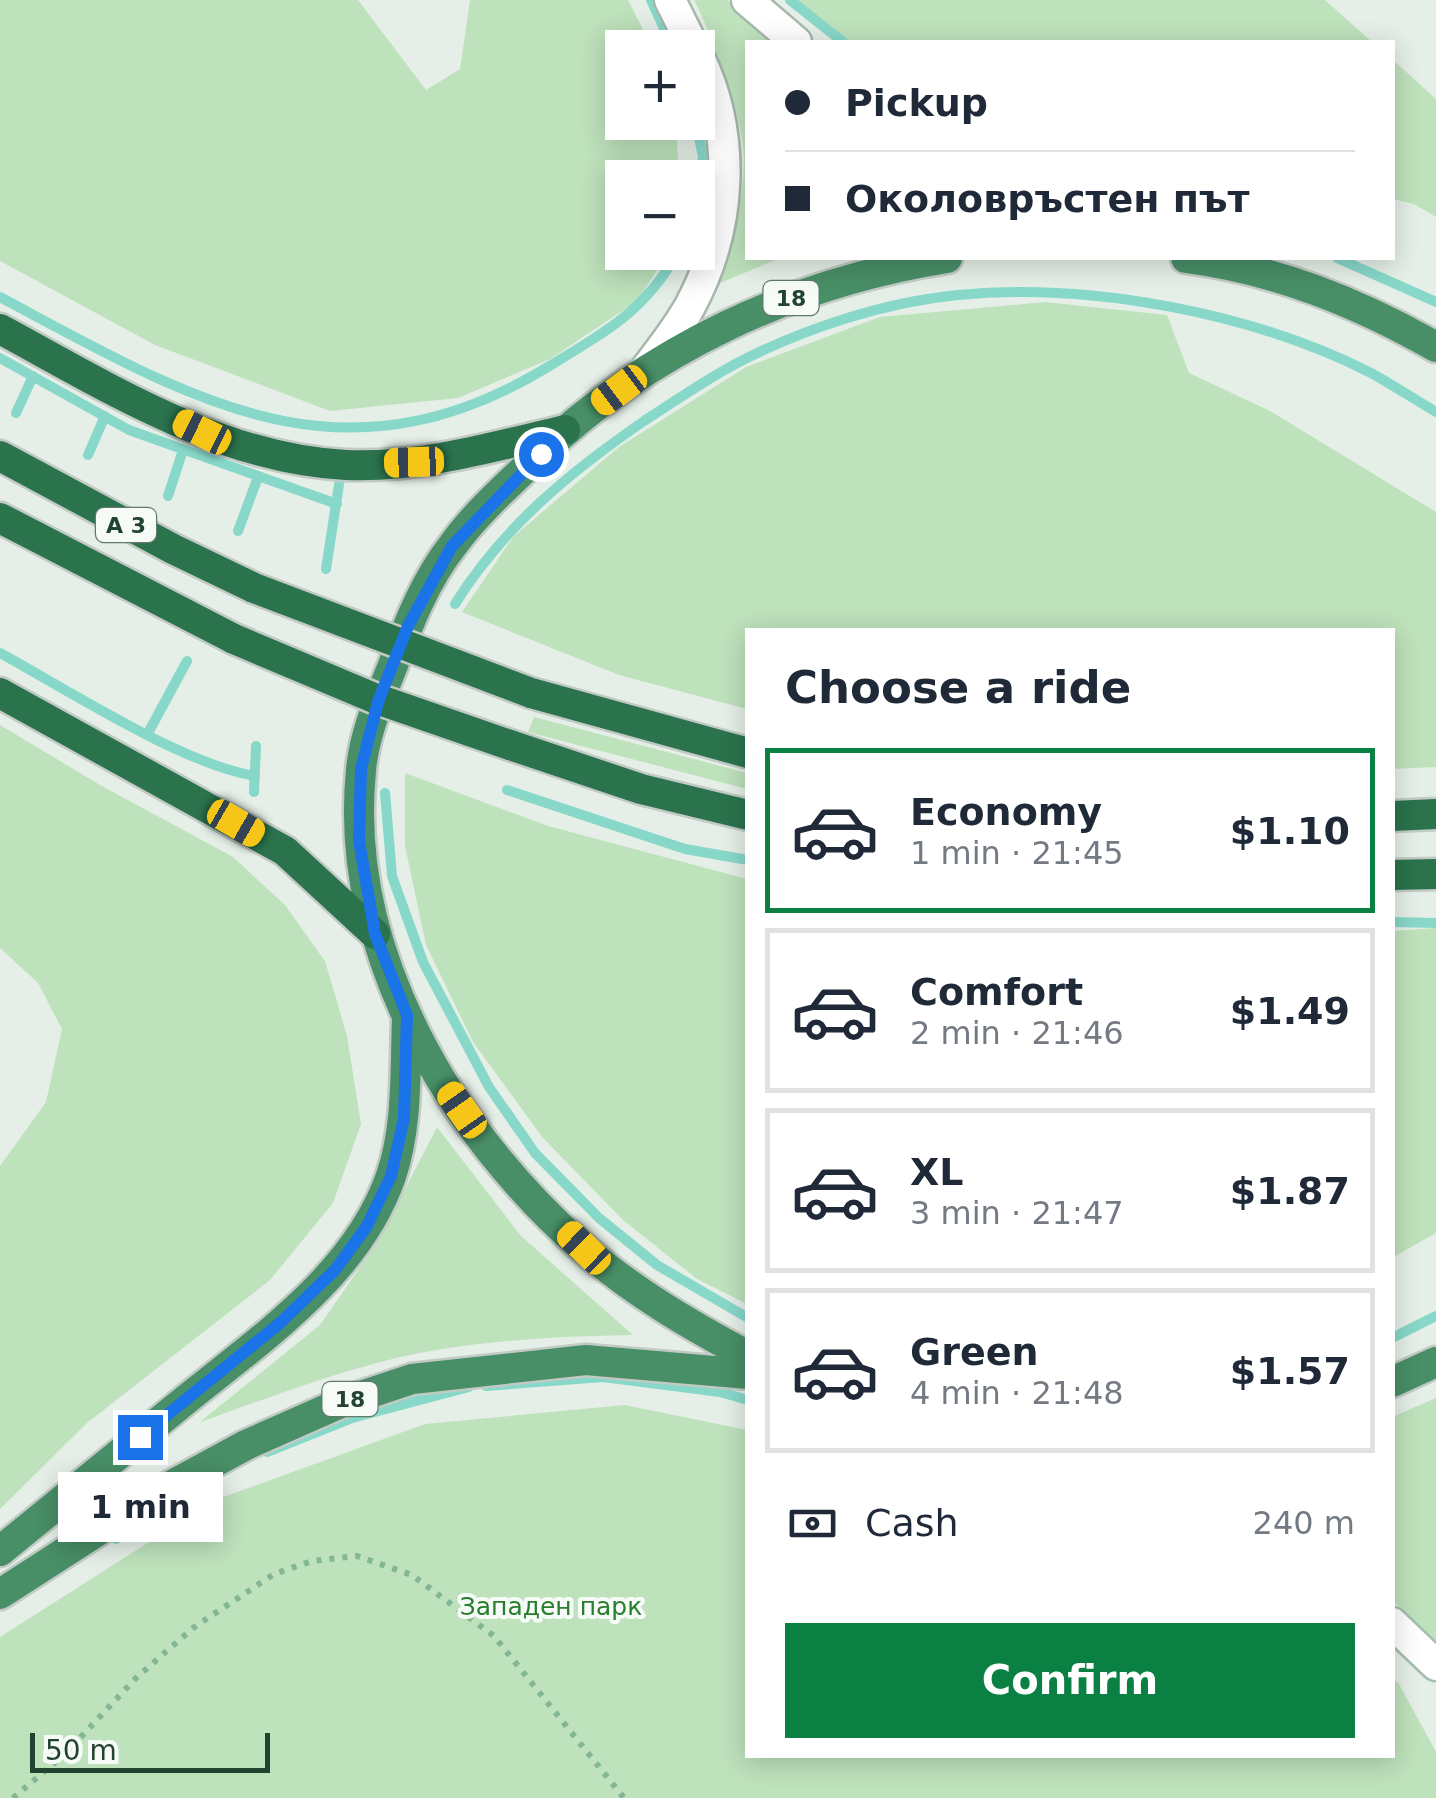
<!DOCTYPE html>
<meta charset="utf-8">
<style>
body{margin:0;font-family:"DejaVu Sans",sans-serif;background:#f6f6f7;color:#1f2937;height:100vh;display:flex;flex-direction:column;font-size:38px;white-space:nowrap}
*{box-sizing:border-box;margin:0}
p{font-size:32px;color:#747a83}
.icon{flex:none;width:55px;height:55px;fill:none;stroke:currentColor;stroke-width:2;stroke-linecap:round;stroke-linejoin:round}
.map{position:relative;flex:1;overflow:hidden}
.sheet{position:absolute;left:745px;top:628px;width:650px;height:1130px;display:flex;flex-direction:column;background:#fff;border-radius:0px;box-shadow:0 5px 25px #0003}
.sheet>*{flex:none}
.guide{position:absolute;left:745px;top:40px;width:650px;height:220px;border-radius:0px;box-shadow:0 5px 25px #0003;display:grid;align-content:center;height:220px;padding:0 40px;background:#fff}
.buttons{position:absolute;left:605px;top:30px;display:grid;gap:20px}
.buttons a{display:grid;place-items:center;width:110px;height:110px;border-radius:0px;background:#fff;box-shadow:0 5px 25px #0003;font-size:50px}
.scale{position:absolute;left:30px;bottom:25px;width:240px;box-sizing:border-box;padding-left:10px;border:5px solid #22432f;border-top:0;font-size:28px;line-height:35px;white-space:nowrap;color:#22432f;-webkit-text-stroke:8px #f6fbf7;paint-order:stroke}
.end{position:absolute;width:45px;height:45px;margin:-22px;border:12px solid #1a73e8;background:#fff;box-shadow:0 0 0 5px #fff}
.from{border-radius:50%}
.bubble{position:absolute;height:70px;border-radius:0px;background:#fff;box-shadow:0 5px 25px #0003;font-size:32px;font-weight:700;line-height:70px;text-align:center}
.car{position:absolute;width:30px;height:60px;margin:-30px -15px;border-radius:12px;box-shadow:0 0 8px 2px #0007;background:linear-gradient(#f5c518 24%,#345 0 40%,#f5c518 0 76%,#345 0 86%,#f5c518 0)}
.guide b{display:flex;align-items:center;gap:35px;height:95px;font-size:38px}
.guide b+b{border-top:2px solid #e0e1e3}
.guide i{width:25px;height:25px;background:#1f2937}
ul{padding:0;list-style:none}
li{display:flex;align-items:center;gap:30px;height:165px;margin:0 20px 15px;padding:0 20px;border:5px solid #e0e1e3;border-radius:0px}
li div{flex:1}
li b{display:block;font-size:38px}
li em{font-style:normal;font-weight:700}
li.current{border-color:#0b8043}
li>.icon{width:90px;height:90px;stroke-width:1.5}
h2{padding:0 40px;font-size:45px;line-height:120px}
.pay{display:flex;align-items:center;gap:25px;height:110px;padding:0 40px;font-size:38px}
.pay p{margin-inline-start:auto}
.primary-button{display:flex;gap:20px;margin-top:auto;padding:20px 40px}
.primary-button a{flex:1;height:115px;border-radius:0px;background:#0b8043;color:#fff;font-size:40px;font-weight:700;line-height:115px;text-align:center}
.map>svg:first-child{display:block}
.green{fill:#bee2bc}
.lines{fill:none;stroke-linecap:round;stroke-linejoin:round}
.stream{stroke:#88d8ca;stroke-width:10}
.tertiary-casing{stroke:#a7b8ac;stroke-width:35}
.secondary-casing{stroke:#a5bfae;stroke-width:35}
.trunk-casing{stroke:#c1cac5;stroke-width:35}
.motorway-casing{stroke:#c1cac5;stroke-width:35}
.path{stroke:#82b695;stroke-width:6;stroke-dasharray:5 8;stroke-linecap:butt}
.tertiary{stroke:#fff;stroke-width:30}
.secondary{stroke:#fff;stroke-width:30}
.trunk{stroke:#488e66;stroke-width:30}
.motorway{stroke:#2a734c;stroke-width:30}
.motorway-bridge-casing{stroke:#c1cac5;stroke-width:35;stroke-linecap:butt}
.motorway-bridge{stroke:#2a734c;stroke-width:30}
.route{stroke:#1a73e8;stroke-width:12}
.labels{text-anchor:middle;stroke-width:8;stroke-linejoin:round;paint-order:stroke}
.shield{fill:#f6fbf7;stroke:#627a6b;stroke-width:2.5}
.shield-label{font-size:22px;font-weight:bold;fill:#22432f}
.park-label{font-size:25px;fill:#287e2c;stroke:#f6fbf7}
</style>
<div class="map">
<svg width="1436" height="1798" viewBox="0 0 1436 1798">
<rect width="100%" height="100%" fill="#e5efe7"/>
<path class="green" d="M0,0H358L426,90L460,69L470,0H628L652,47L622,48V122L676,123L679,177L622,178V252L668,253L637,301L550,359L458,398L330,411L155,345L0,261Z
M694,0H727L772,42H748V258H780L720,283C732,241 745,199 744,154C742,116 712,35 694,0Z
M796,0H1325L1372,42H846Z
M1393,60L1436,99V217L1414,204L1393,199Z
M1045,302L1167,315L1189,373L1270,411L1436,512V767L1393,769L1392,630H748L747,709L619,675L462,612L513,537L619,447L746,367L880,317Z
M534,717L747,773V789L528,732Z
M0,725L100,785L233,857L285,905L325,961L347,1036L361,1124L333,1203L270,1280L87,1423L0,1509V1166L46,1102L62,1029L38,983L0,948Z
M405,773L548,826L747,879V1304L697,1279L623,1220L543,1138L473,1042L426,945L405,846Z
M1436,928V1233L1393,1257V931Z
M437,1127L521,1236L633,1335C568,1336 505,1339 442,1349C359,1362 278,1395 200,1422L320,1325L379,1240Z
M1436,1398V1645L1393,1601L1392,1417Z
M625,1405L747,1430L748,1755H1392L1393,1678L1399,1684L1436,1752V1798H0V1637L215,1500L425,1424Z"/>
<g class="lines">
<path class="stream" d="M651,0L673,48
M790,0L843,42
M696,122L703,157L698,200
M1337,258L1436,302
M0,297C195,401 344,495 556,362C610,329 646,309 678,252
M0,358L129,430L337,504
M16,413L33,376
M88,455L105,416
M168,496L183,450
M238,531L258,477
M326,569L340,478
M455,604C503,527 570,472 644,421C675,401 708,378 741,361C806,328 885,302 958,295C1090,282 1253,313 1371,373C1393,385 1414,399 1436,412
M0,653C68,690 182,764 255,776
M148,733L187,661
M507,790L685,849L748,860
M254,792L256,746
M385,793L392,876L423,962L489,1087L535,1153L599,1218L657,1265L748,1318
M1392,922L1436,923
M1392,1338L1436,1316
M486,1386L603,1377L720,1392L748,1400
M267,1452L352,1418L469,1387
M116,1539L177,1499"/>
<g class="tertiary-casing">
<path id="tertiary" d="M670,0L694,48
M747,0L796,42
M646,369C661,349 678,328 690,306C732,228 737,135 698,55"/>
</g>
<g class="secondary-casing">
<path id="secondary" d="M1392,1623L1436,1665"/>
</g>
<g class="trunk-casing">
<path id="trunk" d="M1186,258C1277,270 1357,302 1436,347
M748,1356C690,1325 632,1291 583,1248C450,1131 343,952 361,770C364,734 380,698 393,665C408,624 426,579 453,545C476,513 507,486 535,459C648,349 792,283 947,258
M1392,1382L1436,1362
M0,1551C59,1503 118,1455 177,1407C256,1342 356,1277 391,1176C408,1126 405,1070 407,1018
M0,1594L152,1496L246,1445L343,1402L412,1379L586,1360L748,1374"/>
</g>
<g class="motorway-casing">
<path id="motorway" d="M0,329C107,387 221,459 346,465C420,468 493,447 565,430
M0,456L173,549L254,588
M0,518L234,639
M0,693L285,851L375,934
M531,693L748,753
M510,745L641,789L748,815
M1392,816L1436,814
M1392,875L1436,874"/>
</g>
<path class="path" d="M13,1798L66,1753L136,1678L193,1628L274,1574L312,1561L357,1556L412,1575L494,1636L624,1798"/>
<use href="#tertiary" class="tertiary"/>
<use href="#secondary" class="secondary"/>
<use href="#trunk" class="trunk"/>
<use href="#motorway" class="motorway"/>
<g class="motorway-bridge-casing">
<path id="motorway-bridge" d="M254,588L531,693
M234,639L374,698L510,745"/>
</g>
<use href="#motorway-bridge" class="motorway-bridge"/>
</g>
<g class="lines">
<path class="route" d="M140,1437L280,1323L335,1270L367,1226L391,1176L404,1118L407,1015L375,934L359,841L361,769L378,702L408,626L452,546L541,454"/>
</g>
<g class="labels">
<g class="shield">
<rect x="763.5" y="281" width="55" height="34" rx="8"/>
<rect x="96" y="508" width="60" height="34" rx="8"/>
<rect x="322.5" y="1382" width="55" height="34" rx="8"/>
</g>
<g class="shield-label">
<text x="791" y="306">18</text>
<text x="126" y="533">A 3</text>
<text x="350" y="1407">18</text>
</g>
<g class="park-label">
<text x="551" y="1615">Западен парк</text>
</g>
</g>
</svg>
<div class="buttons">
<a>+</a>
<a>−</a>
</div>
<div class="scale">50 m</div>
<i class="end from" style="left:541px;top:454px"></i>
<i class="end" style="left:140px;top:1437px"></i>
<div class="bubble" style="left:58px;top:1472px;width:165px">1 min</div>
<i class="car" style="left:619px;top:390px;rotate:233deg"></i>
<i class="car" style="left:202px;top:432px;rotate:296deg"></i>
<i class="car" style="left:414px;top:462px;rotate:268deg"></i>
<i class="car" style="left:236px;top:823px;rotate:120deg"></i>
<i class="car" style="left:462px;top:1110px;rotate:325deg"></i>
<i class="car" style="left:584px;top:1248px;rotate:314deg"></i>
<div class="guide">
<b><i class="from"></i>Pickup</b>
<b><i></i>Околовръстен път</b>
</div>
<section class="sheet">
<h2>Choose a ride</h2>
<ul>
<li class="current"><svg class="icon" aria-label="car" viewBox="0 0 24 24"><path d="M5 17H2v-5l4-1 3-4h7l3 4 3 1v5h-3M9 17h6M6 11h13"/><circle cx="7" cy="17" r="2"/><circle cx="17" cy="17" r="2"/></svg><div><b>Economy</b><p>1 min · 21:45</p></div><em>$1.10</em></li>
<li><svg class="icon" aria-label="car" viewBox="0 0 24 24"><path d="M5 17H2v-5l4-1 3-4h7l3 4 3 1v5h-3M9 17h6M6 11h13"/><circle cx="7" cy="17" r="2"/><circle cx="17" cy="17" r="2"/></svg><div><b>Comfort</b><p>2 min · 21:46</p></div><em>$1.49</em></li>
<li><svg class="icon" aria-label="car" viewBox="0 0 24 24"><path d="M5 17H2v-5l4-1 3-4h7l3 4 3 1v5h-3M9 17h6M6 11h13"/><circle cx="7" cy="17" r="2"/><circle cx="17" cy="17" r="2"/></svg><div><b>XL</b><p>3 min · 21:47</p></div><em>$1.87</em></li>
<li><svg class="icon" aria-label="car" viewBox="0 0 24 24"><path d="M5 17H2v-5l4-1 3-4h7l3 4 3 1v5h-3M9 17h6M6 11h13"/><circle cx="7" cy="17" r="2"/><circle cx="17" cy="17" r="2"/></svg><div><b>Green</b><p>4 min · 21:48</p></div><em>$1.57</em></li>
</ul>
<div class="pay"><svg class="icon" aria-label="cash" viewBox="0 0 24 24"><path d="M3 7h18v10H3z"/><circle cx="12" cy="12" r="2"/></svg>Cash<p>240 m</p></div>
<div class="primary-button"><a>Confirm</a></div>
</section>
</div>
